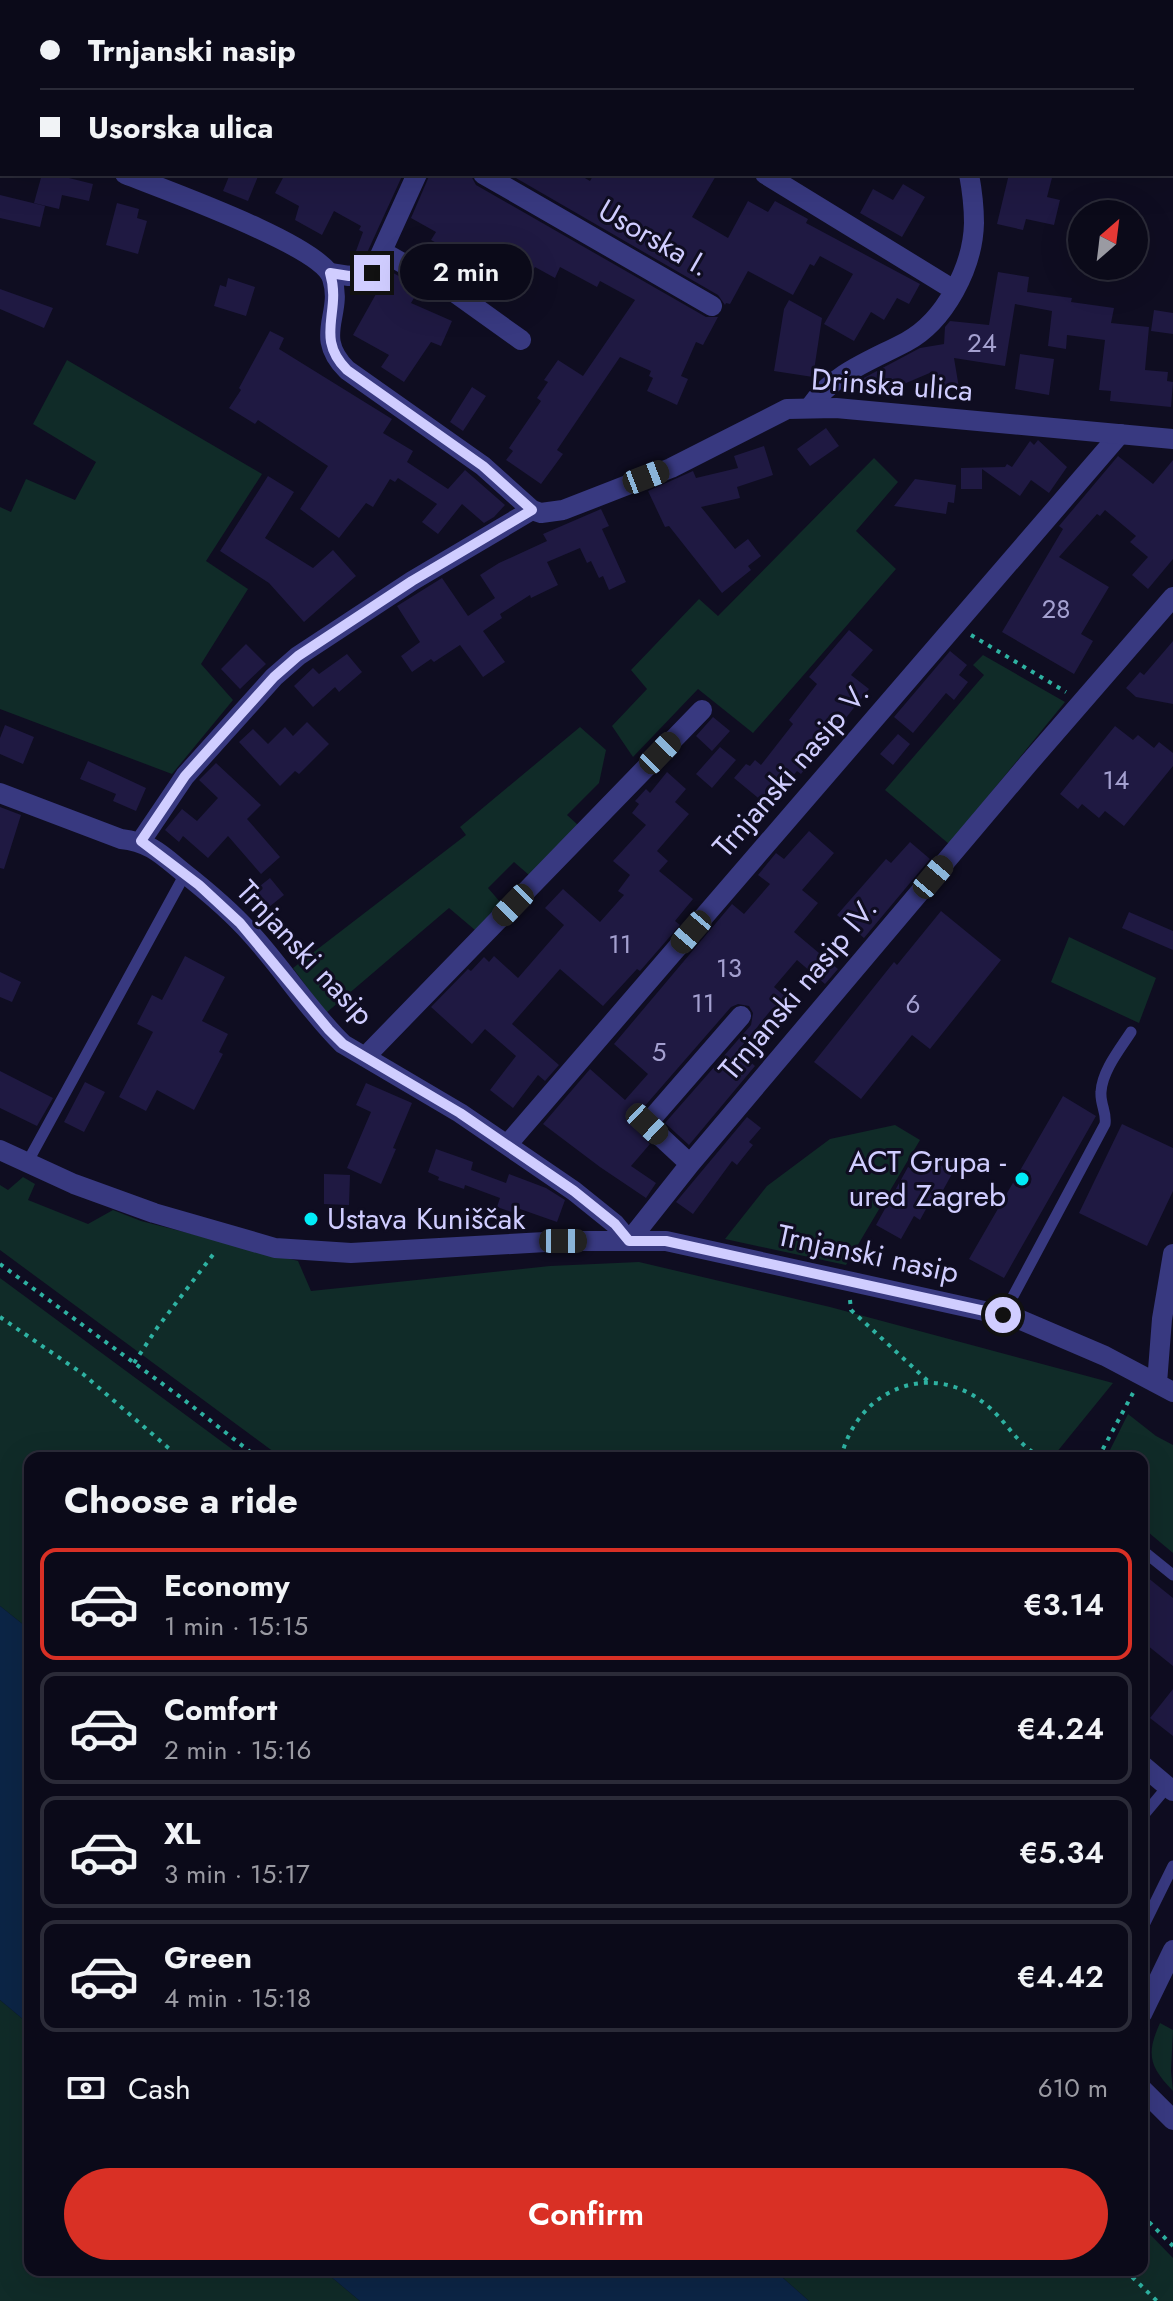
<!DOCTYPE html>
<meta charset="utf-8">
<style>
body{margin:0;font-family:Jost,sans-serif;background:#141322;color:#f1f3f6;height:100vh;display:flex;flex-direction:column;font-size:30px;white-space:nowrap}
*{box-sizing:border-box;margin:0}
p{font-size:26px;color:#9a9aa2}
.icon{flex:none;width:44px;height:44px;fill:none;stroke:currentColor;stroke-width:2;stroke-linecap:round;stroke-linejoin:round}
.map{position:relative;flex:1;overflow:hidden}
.panel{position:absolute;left:24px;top:1452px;width:1124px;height:824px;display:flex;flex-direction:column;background:#0b0a19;border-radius:16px;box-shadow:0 8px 32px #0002,0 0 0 2px #2b2b38}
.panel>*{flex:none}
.hud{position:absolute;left:0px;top:0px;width:1174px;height:176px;box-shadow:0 8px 32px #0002,0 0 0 2px #2b2b38;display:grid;align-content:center;height:176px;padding:0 40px;background:#0b0a19}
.needle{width:52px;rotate:28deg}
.buttons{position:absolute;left:1068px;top:200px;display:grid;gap:16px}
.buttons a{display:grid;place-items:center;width:80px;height:80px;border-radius:50%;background:#0b0a19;box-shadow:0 8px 32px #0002,0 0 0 2px #2b2b38;font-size:40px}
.end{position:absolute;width:36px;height:36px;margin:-18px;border:10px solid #d0cdff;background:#111;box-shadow:0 0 0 4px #111}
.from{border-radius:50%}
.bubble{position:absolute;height:56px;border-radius:28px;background:#0b0a19;box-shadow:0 8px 32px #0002,0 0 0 2px #2b2b38;font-size:26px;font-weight:600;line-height:56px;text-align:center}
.car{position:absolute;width:24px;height:48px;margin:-24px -12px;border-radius:10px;box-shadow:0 0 6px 2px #0007;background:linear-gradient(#222 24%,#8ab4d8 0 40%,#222 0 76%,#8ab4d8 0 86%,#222 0)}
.hud b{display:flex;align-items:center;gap:28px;height:76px;font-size:30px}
.hud b+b{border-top:2px solid #2b2b38}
.hud i{width:20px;height:20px;background:#f1f3f6}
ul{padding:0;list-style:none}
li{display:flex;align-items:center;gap:24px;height:112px;margin:0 16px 12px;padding:0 24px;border:4px solid #2b2b38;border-radius:16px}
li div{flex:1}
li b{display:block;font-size:30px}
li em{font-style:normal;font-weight:600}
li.selected{border-color:#d93025}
li>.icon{width:72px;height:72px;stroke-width:1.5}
h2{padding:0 40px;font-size:36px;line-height:96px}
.pay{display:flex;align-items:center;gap:20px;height:88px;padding:0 40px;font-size:30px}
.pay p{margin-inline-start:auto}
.action{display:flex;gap:16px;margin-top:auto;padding:16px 40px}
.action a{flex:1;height:92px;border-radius:48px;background:#d93025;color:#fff;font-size:32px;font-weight:600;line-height:92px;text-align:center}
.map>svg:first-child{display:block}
.green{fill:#102b28}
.water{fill:#0c2546}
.building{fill:#1f1942}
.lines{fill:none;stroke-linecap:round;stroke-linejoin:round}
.path{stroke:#2eb2a2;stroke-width:4;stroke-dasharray:4 6;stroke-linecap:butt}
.service{stroke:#383980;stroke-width:11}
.minor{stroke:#383980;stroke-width:20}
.tertiary{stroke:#383980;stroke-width:20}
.route{stroke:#d0cdff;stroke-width:10}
.poi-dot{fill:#01edf7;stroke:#0f0d21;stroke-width:3}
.labels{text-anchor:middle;stroke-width:6;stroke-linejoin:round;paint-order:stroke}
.number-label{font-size:26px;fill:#a4a0d0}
.street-label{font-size:30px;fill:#d0cdff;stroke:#0f0d21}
.poi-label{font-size:30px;fill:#d0cdff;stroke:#0f0d21;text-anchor:end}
</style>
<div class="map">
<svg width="1173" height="2301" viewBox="0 0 1173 2301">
<rect width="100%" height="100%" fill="#0f0d21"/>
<path class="green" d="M67,360L262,474L206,561L248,589L201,664L233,700L172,774L0,709V507L11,512L26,479L75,500L96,462L33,424Z
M874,458L898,482L856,531L896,569L753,733L698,689L633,757L612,726L647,689L631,670L699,599L718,616Z
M983,655L1065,702L949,844L885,790L984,675L973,665Z
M580,727L606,750L599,783L567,815L578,825L529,875L514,862L488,888L501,903L475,930L449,908L326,1013L293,968L466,835L460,827Z
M1069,937L1156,978L1139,1023L1051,982Z
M895,1125L920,1140L846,1265L725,1239L767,1186L830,1139Z
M23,1177L35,1184L28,1200L88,1224L113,1210L141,1221L298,1261L311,1291L550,1266L639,1262L830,1307L1113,1383L1052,1458H282L0,1250V1185L8,1190Z
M0,1278L244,1458H30V1630L0,1606Z
M1128,1414L1156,1436L1173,1445V1553L1142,1527V1458H1106Z
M0,2000L30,2025V2270H323L360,2301H0Z
M1160,2023L1173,2030L1171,2071L1173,2091C1149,2066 1146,2054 1160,2023Z
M1142,2226L1173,2258V2301H809L774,2270H1142Z"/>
<path class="water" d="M0,1606L30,1630V2025L0,2000Z
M323,2270H774L809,2301H360Z"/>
<path class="building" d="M42,174H53L93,184L89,201L62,195L59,209L34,203Z
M230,174H259L248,201L223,191Z
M285,174H403L366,255L356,251L363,232L359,230L361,226L334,211L322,235L295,220L299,206L275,193Z
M430,174H470L476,185L706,317H718L703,345L696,342L681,376L688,379L677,405L647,391L653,378L649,376L651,371L620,357L557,450L563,454L541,484L506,460L513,451L509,448L541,401L537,398L548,382L544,380L558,360L583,376L635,300L600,281L597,287L560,267L555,278L535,267L529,278L486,255L480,266L431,240L436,232L411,218Z
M509,174H578L590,181L594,174H717L692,217L728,238L748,201L768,212L775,201L808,219L806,223L920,284L909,304L897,298L884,320L871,312L854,341L824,324L853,274L820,256L814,266L810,264L793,295L748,271L730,304L726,303L725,305L718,295Z
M1009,174H1053L1047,197L1060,200L1054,225L1026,219L1023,230L997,224Z
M903,184L925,197L902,237L860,213L873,189L893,200Z
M0,195L45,206L40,227L0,218Z
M117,203L139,209L137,218L147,221L138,254L106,245Z
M388,270L420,288L411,303L452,321L441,346L431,342L404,382L381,367L389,355L353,335L376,294L373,293Z
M998,272L1029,277L1027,292L1072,298L1071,302L1114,308L1111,323L1149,327L1145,370L1168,372L1167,381L1173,382L1171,407L1110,401L1111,391L1099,390L1105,340L1067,335L1066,349L1048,346L1052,311L1015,304L1005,366L954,358L959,388L936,392L932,372L892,389L858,391L855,383L860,380L920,348L944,344L945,327L950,321L989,325Z
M228,278L255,287L246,316L214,306L220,285L226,287Z
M0,289L53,308L44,328L0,309Z
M789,300L822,318L813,377L774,371L784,309Z
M1154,310L1173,313V334L1151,331Z
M270,331L284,338L279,349L392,419L383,433L413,451L407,462L448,489L465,470L505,505L494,517L484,523L462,504L438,534L422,522L437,504L398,478L395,482L390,479L373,507L366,503L339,538L300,509L328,466L258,420L255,424L229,408L241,390L239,388Z
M1020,354L1054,359L1049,395L1015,389Z
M472,387L486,396L463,431L450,422Z
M826,428L839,446L810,466L797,449Z
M1038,440L1067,467L1049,493L1031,480L1020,496L982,469V489H961V468L1005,467L1007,464L1012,467L1030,441L1034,445Z
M764,446L773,475L737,487L740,498L701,507L735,549L748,539L761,556L748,566L751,570L722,593L669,526L665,527L648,491L693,471L696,478L738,468L734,456Z
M1118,456L1153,484L1173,460V559L1148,589L1132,575L1148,557L1130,542L1136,536L1105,510L1100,516L1097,514L1059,557L1109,587L1081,634L1093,641L1074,674L1002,632L1063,529L1059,526Z
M268,476L294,492L265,538L313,568L333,550L356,576L304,622L269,583L220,551Z
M915,479L956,485L954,503L948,502L946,514L894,506Z
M601,509L609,526L602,529L626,582L609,590L603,576L599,578L591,561L587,563L580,548L547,562L558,585L531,598L530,595L500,614L502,618L483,631L505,662L483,677L460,645L434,662L431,659L412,672L401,656L420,642L397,606L442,578L468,616L495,598L480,575L499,563L547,541L543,534Z
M849,630L873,650L851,675L869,689L801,774L797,771L768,806L734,778L746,764L750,766L755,760L761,765L793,724L789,720L817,684L809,677Z
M1173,641V704L1136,697L1126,688L1140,672L1144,675Z
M246,644L266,664L240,689L221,669Z
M950,651L967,665L959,675L968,682L954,700L946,693L913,733L894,717Z
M347,654L362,672L339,692L335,687L313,707L294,686L313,668L319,674Z
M713,717L730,731L712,751L696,736Z
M307,722L329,744L299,774L295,771L280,786L239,742L253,729L268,744L285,727L293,736Z
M5,725L34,737L23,764L0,754V738Z
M1115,726L1133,740L1138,735L1154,748L1159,742L1173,753V766L1124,826L1105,811L1099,818L1082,804L1078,809L1060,794Z
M898,734L910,744L893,765L880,754Z
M720,747L736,760L712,788L696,774Z
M88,761L146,788L136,811L113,801L116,794L80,779Z
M216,763L261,805L247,819L280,857L261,874L228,836L208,858L183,836L179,842L165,830L182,809L197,821L218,798L199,780Z
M667,772L686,789L675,802L689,814L657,851L668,861L659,871L693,899L675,921L680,925L640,971L637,969L603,1006L560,969L512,1024L559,1065L545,1081L538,1075L513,1108L490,1090L516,1056L485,1029L472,1044L431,1007L468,969L471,971L484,957L489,962L494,956L518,978L564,925L545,908L563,889L600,922L624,895L618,891L630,875L613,861L646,825L632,813L639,804L635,801L646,789L650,793Z
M0,807L21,815L4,869L0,868Z
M809,831L834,853L802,890L818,903L794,932L838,969L825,984L797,960L774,987L794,1004L781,1018L771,1010L741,1047L746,1052L743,1055L755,1066L689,1145L665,1123L751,1025L753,1013L749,1006L738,1004L731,1007L637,1115L635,1129L650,1144L631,1166L656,1183L646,1198L600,1167L543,1124L590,1069L625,1100L648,1074L614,1044L732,904L744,914L770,884L758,875L776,853L784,859Z
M910,842L930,859L864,938L837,915L886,859L891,863Z
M270,878L284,895L264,911L250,894Z
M941,911L1001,960L930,1049L912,1035L861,1099L814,1062L894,962L897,965Z
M1129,912L1173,931V950L1122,928Z
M185,956L225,977L202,1021L228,1034L219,1052L223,1054L194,1110L157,1090L146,1111L119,1097L153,1032L137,1024L152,995L162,1000Z
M0,972L21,982L12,1002L0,997Z
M0,1071L53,1098L37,1126L0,1108Z
M85,1082L105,1092L84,1132L64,1122Z
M366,1083L412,1103L393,1148L396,1149L381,1184L347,1168L371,1112L356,1105Z
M1063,1096L1096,1116L1004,1278L969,1259Z
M747,1117L761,1128L749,1142L753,1145L737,1165L732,1161L693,1214L676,1202Z
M1122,1124L1173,1148V1191L1147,1246L1079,1213Z
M436,1149L473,1162L471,1170L506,1183L509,1174L546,1188L565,1200L557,1222L520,1209L517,1214L497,1207L500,1198L465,1185L464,1189L438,1180L439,1177L428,1172Z
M928,1159L953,1172L936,1203L931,1200L920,1220L914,1216L901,1239L876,1225L908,1167L920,1173Z
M324,1174L350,1175L349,1205L324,1204Z
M1142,1573L1173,1598V1666L1142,1641Z
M1173,1689V1736L1150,1718Z"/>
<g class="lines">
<path class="path" d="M971,635L1066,692
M0,1264L183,1399L258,1458
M850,1300L851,1310L930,1383
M0,1317L83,1374L180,1458
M134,1363L157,1328L215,1252
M841,1458C857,1388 934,1357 990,1408C1009,1425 1019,1447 1043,1458
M1098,1458L1133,1393
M1142,2215L1173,2246
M1125,2270L1157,2301"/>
<path class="service" d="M27,1163L185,874
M1003,1315L1105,1124C1107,1113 1100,1104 1101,1092C1102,1071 1120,1049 1131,1032
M1142,1550L1173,1575
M1142,1817L1168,1786
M1142,1929L1173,1866"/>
<path class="minor" d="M227,0L231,2
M464,0L468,2
M396,2V0
M959,2V0
M483,174L712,306
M765,174L954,290
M383,252L454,292L521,340
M330,273L349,276L372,273L417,174
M810,407C834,373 870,361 906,342C945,321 973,267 974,223C974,207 972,190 969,174
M0,793L121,839C150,842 162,855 184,873C208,892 232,912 252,935C284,970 309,1011 343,1044L460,1113L574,1191L615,1224L629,1241L690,1164L1028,764L1173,597
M141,841L185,776L274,677L298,656L412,581L532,510
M365,1057L702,710
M507,1145L1120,434
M0,1150L74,1184L154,1213L275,1248L351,1253L563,1241H666L1016,1318L1105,1356L1173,1392
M690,1164L647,1124L741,1016
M1157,1383L1162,1319L1173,1254
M1142,1765L1173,1791
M1142,2014L1173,1950
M1142,2089L1173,2120"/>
<path class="tertiary" d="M0,131L2,132
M125,174C162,189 321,245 332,278C344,315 312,335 347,370L483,466L532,510L541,513L563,510L671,468L787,409L836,408L1173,439"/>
</g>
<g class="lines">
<path class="route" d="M372,273L349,276L330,273C342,312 314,337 347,370L483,466L532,510L412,581L298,656L274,677L185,776L141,841L199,885L240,923L329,1030L343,1044L460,1113L574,1191L615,1224L629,1241H666L1003,1315"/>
</g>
<g class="poi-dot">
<circle cx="1022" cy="1179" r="8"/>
<circle cx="311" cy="1219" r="8"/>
</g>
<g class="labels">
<g class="number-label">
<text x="982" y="352">24</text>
<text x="1056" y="618">28</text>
<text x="1116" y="789">14</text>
<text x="620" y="953">11</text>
<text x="729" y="977">13</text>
<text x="703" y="1012">11</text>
<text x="913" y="1013">6</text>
<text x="659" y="1061">5</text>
</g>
<g class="street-label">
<text transform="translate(654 238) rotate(30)" y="10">Usorska I.</text>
<text transform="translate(892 385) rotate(4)" y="10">Drinska ulica</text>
<text transform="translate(791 770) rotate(-49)" y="10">Trnjanski nasip V.</text>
<text transform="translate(305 953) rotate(47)" y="10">Trnjanski nasip</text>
<text transform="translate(798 989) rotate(-50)" y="10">Trnjanski nasip IV.</text>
<text transform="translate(868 1254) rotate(12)" y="10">Trnjanski nasip</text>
</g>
<g class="poi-label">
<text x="1006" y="1172">ACT Grupa -<tspan x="1006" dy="34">ured Zagreb</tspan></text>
<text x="327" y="1229" text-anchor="start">Ustava Kuniščak</text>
</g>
</g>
</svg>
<div class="buttons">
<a><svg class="needle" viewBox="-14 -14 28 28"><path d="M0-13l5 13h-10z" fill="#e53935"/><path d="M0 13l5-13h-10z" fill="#9a9aa2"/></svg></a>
</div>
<i class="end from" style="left:1003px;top:1315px"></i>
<i class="end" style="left:372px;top:273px"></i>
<div class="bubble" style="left:400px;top:244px;width:132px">2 min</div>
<i class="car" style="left:646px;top:477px;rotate:69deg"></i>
<i class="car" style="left:660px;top:753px;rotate:44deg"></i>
<i class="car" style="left:933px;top:877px;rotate:40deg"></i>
<i class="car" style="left:513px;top:905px;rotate:224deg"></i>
<i class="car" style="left:691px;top:932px;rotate:221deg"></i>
<i class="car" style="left:647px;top:1124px;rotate:133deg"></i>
<i class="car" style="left:563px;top:1241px;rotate:90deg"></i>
<div class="hud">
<b><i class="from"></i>Trnjanski nasip</b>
<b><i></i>Usorska ulica</b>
</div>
<section class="panel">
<h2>Choose a ride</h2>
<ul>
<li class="selected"><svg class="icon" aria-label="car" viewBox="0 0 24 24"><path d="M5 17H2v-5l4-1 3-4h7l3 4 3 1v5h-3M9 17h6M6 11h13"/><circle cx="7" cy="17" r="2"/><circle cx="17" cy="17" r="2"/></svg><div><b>Economy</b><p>1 min · 15:15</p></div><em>€3.14</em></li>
<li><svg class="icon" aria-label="car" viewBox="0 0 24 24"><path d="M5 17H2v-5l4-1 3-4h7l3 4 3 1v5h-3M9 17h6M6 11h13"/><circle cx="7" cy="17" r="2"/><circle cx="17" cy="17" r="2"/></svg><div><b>Comfort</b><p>2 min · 15:16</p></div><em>€4.24</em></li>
<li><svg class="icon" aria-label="car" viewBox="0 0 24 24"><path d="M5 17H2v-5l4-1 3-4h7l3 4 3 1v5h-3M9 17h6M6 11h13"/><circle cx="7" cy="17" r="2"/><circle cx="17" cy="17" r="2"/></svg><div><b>XL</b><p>3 min · 15:17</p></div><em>€5.34</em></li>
<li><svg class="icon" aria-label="car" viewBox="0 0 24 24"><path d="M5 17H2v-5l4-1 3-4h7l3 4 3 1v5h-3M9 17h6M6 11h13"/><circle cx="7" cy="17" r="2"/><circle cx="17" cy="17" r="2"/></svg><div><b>Green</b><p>4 min · 15:18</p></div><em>€4.42</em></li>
</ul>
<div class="pay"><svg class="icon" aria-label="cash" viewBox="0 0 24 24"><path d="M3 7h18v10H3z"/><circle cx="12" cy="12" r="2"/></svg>Cash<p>610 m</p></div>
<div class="action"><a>Confirm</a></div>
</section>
</div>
